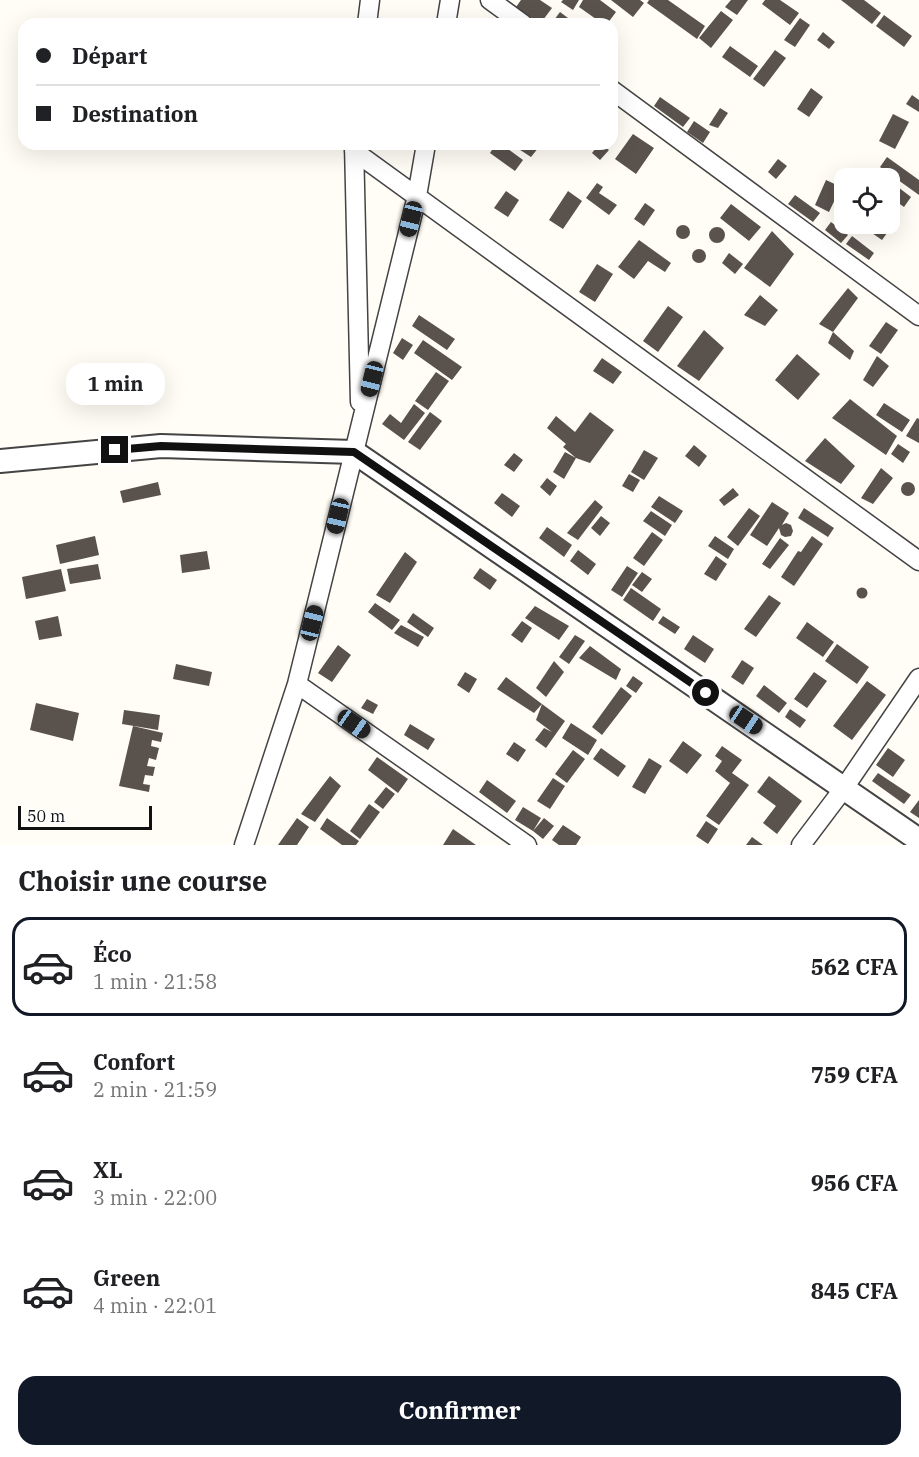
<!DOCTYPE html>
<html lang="fr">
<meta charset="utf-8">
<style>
body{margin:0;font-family:"IBM Plex Serif",serif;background:#f2f2f2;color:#202124;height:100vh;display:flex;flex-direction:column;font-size:22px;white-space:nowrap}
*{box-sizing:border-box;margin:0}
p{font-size:20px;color:#757577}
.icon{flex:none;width:33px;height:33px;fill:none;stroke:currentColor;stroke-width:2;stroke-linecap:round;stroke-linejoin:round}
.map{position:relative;height:845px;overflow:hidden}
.side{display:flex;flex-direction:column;background:#fff;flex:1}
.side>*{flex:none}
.guide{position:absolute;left:18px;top:18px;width:600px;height:132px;border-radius:18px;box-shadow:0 6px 24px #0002;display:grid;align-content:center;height:132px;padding:0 18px;background:#fff}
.fabs{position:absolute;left:834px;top:168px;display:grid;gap:12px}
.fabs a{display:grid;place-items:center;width:66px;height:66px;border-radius:12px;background:#fff;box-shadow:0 6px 24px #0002;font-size:30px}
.scale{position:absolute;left:18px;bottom:15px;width:134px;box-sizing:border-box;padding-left:6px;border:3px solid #111;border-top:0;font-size:16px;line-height:21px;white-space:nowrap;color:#111;-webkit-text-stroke:4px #fff;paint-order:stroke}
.end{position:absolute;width:27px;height:27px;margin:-14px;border:8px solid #111;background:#fff;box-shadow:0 0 0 3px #fff}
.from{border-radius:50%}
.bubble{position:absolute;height:42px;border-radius:18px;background:#fff;box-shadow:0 6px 24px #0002;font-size:20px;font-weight:700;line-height:42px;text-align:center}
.car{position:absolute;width:18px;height:36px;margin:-18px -9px;border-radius:8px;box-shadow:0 0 4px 2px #0007;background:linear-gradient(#222 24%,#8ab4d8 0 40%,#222 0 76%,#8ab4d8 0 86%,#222 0)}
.guide b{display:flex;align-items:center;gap:21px;height:57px;font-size:22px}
.guide b+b{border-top:2px solid #e0e0e0}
.guide i{width:15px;height:15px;background:#202124}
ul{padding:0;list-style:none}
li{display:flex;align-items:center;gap:18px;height:99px;margin:0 12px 9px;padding:0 6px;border:3px solid transparent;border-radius:18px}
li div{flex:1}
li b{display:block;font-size:22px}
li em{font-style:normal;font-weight:700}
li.on{border-color:#111827}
li>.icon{width:54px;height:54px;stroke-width:1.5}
h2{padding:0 18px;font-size:27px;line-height:72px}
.action{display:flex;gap:12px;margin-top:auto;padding:12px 18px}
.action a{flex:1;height:69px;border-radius:18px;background:#111827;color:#fff;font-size:24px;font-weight:700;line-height:69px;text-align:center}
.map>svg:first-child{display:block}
.building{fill:#5a524d}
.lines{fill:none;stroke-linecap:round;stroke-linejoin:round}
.minor-casing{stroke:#444;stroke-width:21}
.tertiary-casing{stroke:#444;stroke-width:26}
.minor{stroke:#fff;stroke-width:18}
.tertiary{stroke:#fff;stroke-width:22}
.route{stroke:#111;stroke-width:8}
</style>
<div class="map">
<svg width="919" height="845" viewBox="0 0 919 845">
<rect width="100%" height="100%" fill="#fffdf5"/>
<path class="building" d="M521,0H540L552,8L540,24L516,7Z
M563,0H579L573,10L561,2Z
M583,0H600L616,12L607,24H603L579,7Z
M611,0H640L644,3L633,17Z
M649,0H668L705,26L697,39L647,3Z
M731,0H748L737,15L725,7Z
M765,0H780L799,13L790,25L762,4Z
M841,0H864L881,13L872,24Z
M721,11L733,20L711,48L699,38Z
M560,12L576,24H551Z
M884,15L912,36L904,47L876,26Z
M800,18L810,25L795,47L784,40Z
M823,32L835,42L829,49L817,40Z
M730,46L758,66L750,77L722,57Z
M775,50L786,58L764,87L753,79Z
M811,88L823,97L809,117L797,109Z
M912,95L919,100V112L906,104Z
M660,97L690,118L683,127L654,106Z
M720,108L728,113L718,128L709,125Z
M893,114L909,122L895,149L879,141Z
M694,121L710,132L703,143L687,132Z
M633,134L654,148L636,174L615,159Z
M496,144H501L523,160L515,171L490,153Z
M511,144H534L539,147L531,157Z
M599,144L609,150L600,160L592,153Z
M887,157L919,180V195L880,167Z
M778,159L787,166L776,179L768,172Z
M826,180L841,187L829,212L815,205Z
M890,181L911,197L904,207L890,197Z
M597,183L603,187L599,193L617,205L609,215L586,198Z
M506,191L519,200L508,217L494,208Z
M568,191L582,201L563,229L549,220Z
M795,195L820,213L813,222L788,204Z
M645,203L655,210L644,226L634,219Z
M731,204L761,227L749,241L720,218Z
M890,208L900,215L882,240L869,231L874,224H890Z
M831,222L848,235L841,243L825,230Z
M676 232a7 7 0 1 1 14 0a7 7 0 1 1-14 0Z
M709 235a8 8 0 1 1 16 0a8 8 0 1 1-16 0Z
M772,231L794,254L770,287L744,268Z
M852,236L874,253L869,260L846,244Z
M639,240L671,263L665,272L648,261L634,279L618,267Z
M692 256a7 7 0 1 1 14 0a7 7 0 1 1-14 0Z
M729,253L743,264L735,274L722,263Z
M597,264L613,274L595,302L579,292Z
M848,288L858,298L833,332L819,324Z
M760,295L778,310L765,326L744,315Z
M668,306L683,317L658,352L643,341Z
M419,315L455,339L447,350L412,326Z
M886,322L898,330L881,354L869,346Z
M704,330L724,348L699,381L677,366Z
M833,332L854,351L850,360L828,343Z
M402,338L413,345L403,360L393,353Z
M423,340L462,367L452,380L414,353Z
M797,354L820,374L798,400L775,380Z
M877,356L889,366L873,387L863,380Z
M602,358L622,372L613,384L593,371Z
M436,372L449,381L428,410L415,401Z
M850,399L897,436L886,455L832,418Z
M884,403L910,420L902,432L876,415Z
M414,404L425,413L404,440L382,424L390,414L401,423Z
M430,412L442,421L420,450L408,442Z
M590,412L614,430L590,463L576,458L563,447L566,444L547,428L556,416L575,432Z
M917,418L919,419V443L906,436Z
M825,438L855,466L841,484L805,461Z
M898,444L910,452L903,463L891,454Z
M694,445L707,456L699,467L685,456Z
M644,450L658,458L644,480L631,472Z
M565,452L576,458L564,479L553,472Z
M514,453L523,460L514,472L504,465Z
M881,468L893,478L873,504L861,498Z
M629,474L640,480L633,492L622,486Z
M547,478L557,486L550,496L540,487Z
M901 489a7 7 0 1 1 14 0a7 7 0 1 1-14 0Z
M158,482L161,495L123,503L120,491Z
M733,488L739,495L724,506L719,500Z
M502,493L520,506L512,517L494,503Z
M659,496L683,511L675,523L651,507Z
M595,500L603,507L578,540L567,533Z
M772,502L789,513L782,525L786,523L791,525L793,531L791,536L785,537L781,535L779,528L767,546L750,535Z
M749,508L760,516L738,546L727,537Z
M804,508L834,528L828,537L798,518Z
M651,511L672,525L665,536L643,521Z
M601,516L610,523L600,536L591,528Z
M547,527L572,545L564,557L539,538Z
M652,532L663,540L644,566L633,558Z
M95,536L99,555L60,564L56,545Z
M715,536L734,549L728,559L708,546Z
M812,536L823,544L794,586L781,577L798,551L801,552Z
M780,538L789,545L770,569L762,564Z
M578,550L596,564L588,575L570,561Z
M207,551L210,569L182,573L180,555Z
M405,552L417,562L390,603L376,595Z
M716,556L727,564L716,581L704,574Z
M98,564L101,579L70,584L67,569Z
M627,566L638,573L622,597L611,590Z
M480,568L497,580L490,590L473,578Z
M61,569L66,591L26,599L22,577Z
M642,572L652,579L642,592L632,585Z
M856.5 593a5.5 5.5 0 1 1 11 0a5.5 5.5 0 1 1-11 0Z
M631,588L661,609L653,621L623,600Z
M769,595L781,603L756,637L744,629Z
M375,603L400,620L392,630L368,612Z
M535,606L569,626L559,640L525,618Z
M413,613L434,628L428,637L407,622Z
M58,616L62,636L39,640L35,621Z
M663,616L680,627L675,634L658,623Z
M522,621L532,628L522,643L511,635Z
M807,622L834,642L823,657L796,638Z
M401,625L424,637L418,647L394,633Z
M575,635L585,641L569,664L559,657Z
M693,635L714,649L705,663L684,649Z
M837,644L869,667L857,684L825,661Z
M338,645L351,655L332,682L318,673Z
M590,646L621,669L616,680L579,658Z
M742,660L754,668L743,685L731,677Z
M554,661L564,672L546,697L536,688Z
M176,664L212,672L209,686L173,679Z
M465,672L477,679L469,693L457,685Z
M814,672L827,681L807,708L794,699Z
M633,676L643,683L636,693L626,686Z
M506,677L542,704L534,713L497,689Z
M867,681L886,695L852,740L833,726Z
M764,685L787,703L779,713L756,696Z
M621,687L632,696L602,735L592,727Z
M367,699L378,705L373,714L361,708Z
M36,703L79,713L73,741L30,730Z
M542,704L565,721L546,748L535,740L544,728L552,732L536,720Z
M790,709L806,720L800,728L785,717Z
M124,710L160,715L158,730L122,724Z
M571,723L597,740L588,755L562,738Z
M410,724L435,739L428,750L404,735Z
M133,726L163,733L161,742L152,740L151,746L159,748L156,760L149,758L147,766L155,767L153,776L145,775L143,784L150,785L149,792L119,786Z
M683,741L702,755L687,774L669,761Z
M514,742L526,750L518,762L506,754Z
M722,746L742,760L732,773L749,785L719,825L706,816L730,783L715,771L722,761L715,756Z
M601,748L626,766L618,777L593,759Z
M888,748L905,760L893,777L876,765Z
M573,750L585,759L567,783L555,774Z
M377,757L408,779L398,793L368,770Z
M649,758L662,766L645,794L632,787Z
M878,773L911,795L904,804L872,781Z
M330,776L341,786L315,822L301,814Z
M769,776L802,801L777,834L763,823L776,806L757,792Z
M553,778L565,786L550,809L537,801Z
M487,780L516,801L507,813L479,792Z
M386,787L395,794L383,809L374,802Z
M919,800V818L910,812Z
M369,804L380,812L360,839L350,831Z
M523,807L541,818L533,831L515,820Z
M297,818L309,827L297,845H278Z
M327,818L359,841L356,845H342L320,829Z
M544,818L554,826L543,839L533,831Z
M706,821L718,829L708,844L696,836Z
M563,825L581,837L576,845H559L552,840Z
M453,829L476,845H443Z
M752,837L763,845H746Z"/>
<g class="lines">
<g class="minor-casing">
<path id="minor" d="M490,0L523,24
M367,24L370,0
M446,24L450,0
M612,90L919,316
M354,144L360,402
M354,151L919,561
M297,684L527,845
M244,845L297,684L417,196L426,144
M801,845L844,788L919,678"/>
</g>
<g class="tertiary-casing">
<path id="tertiary" d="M0,461L161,446L354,452L919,840"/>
</g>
<use href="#minor" class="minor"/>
<use href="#tertiary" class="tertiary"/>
</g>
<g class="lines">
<path class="route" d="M115,450L161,446L354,452L706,693"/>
</g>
</svg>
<div class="fabs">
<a><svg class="icon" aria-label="locate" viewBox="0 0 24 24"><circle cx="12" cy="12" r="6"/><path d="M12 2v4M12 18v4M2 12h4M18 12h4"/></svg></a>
</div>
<div class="scale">50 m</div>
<i class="end from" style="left:706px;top:693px"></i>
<i class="end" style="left:115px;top:450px"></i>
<div class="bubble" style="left:66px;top:363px;width:99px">1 min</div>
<i class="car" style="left:411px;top:219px;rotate:194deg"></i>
<i class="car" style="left:372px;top:379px;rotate:194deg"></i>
<i class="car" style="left:338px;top:516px;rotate:193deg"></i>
<i class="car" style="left:312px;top:623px;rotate:14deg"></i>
<i class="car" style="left:746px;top:720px;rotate:124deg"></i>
<i class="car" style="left:354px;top:724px;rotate:125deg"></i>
<div class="guide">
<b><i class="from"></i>Départ</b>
<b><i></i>Destination</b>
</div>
</div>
<section class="side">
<h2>Choisir une course</h2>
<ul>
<li class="on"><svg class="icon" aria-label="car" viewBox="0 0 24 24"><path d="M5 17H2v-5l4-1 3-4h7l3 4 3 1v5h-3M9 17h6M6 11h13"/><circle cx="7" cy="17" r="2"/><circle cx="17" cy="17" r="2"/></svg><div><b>Éco</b><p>1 min · 21:58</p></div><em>562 CFA</em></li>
<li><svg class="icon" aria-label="car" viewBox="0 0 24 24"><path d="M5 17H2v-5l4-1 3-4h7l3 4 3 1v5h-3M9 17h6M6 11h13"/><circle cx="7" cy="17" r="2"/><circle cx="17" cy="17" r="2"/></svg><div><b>Confort</b><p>2 min · 21:59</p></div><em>759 CFA</em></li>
<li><svg class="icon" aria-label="car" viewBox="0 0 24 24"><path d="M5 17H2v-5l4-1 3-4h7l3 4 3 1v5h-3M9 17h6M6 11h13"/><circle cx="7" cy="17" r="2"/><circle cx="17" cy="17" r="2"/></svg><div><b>XL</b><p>3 min · 22:00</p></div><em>956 CFA</em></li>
<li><svg class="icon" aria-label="car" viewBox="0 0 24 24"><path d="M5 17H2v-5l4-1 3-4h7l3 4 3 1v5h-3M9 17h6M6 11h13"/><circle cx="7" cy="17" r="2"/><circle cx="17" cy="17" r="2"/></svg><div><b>Green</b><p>4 min · 22:01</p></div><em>845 CFA</em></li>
</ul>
<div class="action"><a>Confirmer</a></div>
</section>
